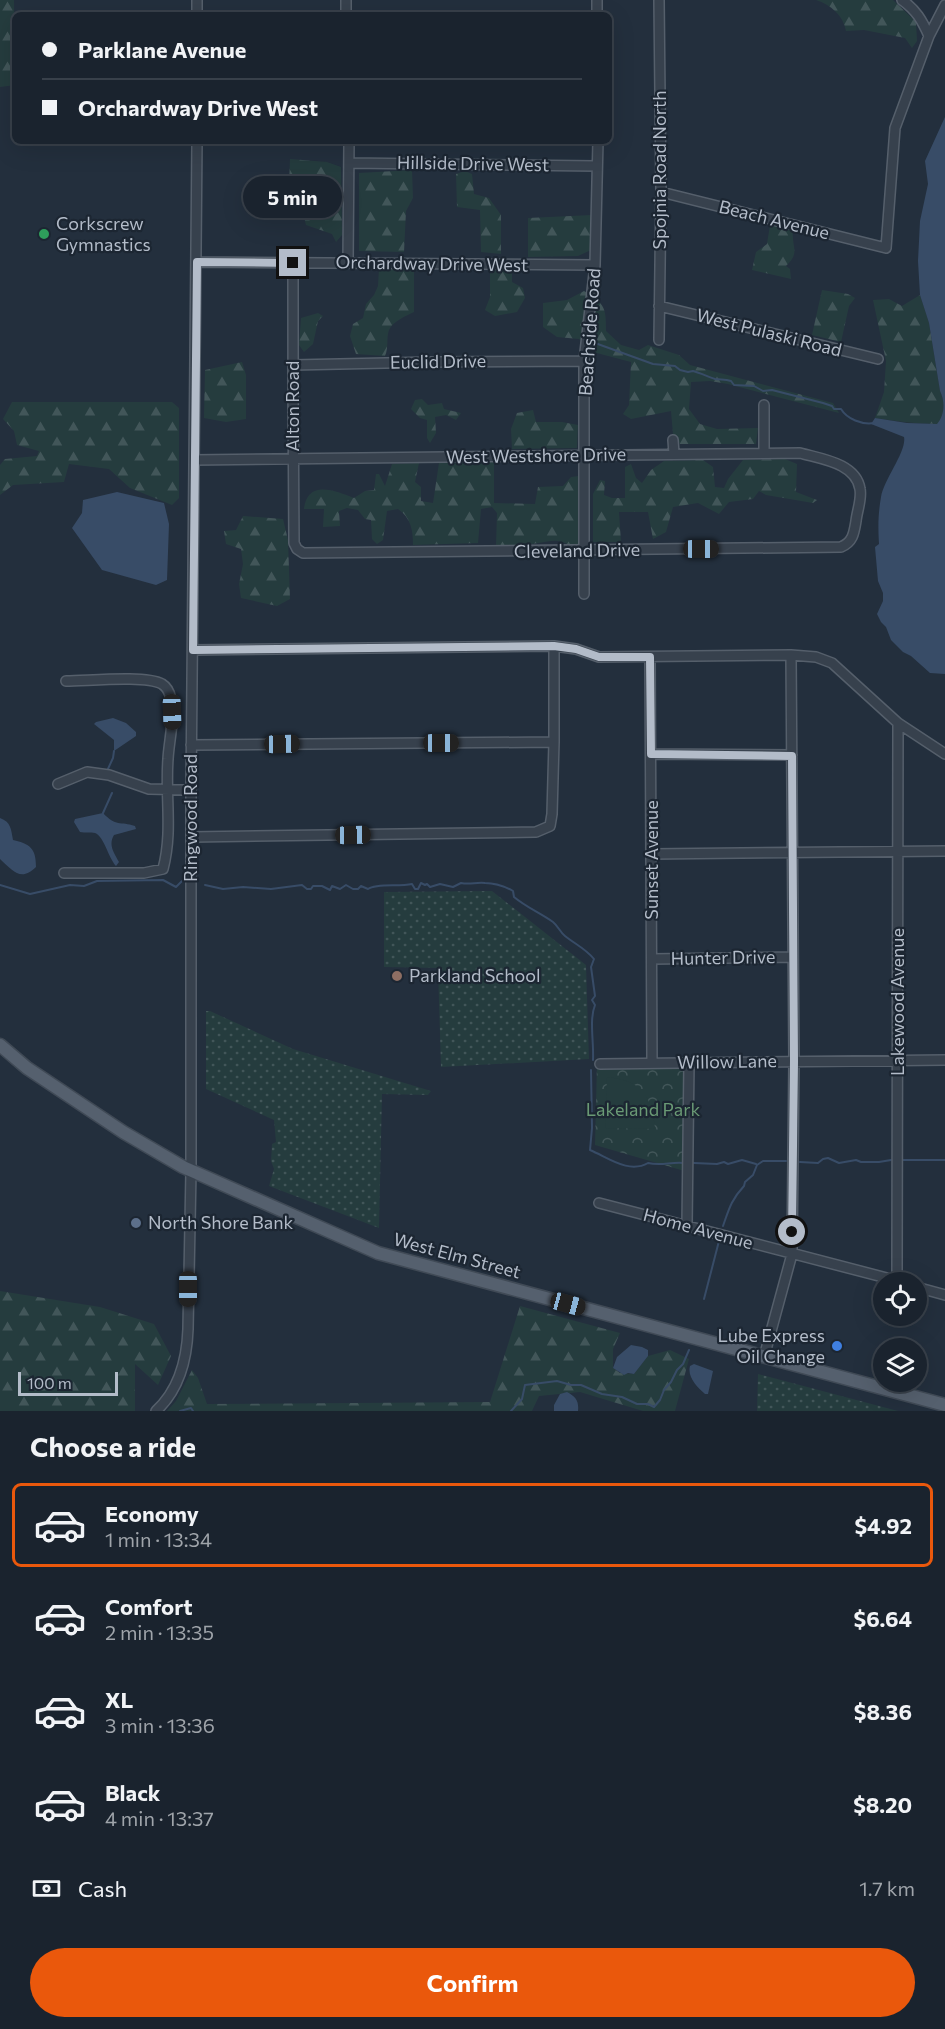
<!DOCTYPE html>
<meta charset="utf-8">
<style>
body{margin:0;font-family:Commissioner,sans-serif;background:#232b36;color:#f1f3f6;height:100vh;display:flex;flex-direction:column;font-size:22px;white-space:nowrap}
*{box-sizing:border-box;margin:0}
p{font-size:20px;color:#9fa4aa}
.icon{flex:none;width:33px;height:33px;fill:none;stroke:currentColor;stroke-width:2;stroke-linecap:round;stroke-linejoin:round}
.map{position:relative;height:1411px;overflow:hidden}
.side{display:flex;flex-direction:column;background:#1a232e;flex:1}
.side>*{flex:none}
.guide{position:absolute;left:12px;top:12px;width:600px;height:132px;border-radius:9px;box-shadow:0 6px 24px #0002,0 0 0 2px #38404a;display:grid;align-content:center;height:132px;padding:0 30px;background:#1a232e}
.controls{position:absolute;left:873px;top:1272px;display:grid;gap:12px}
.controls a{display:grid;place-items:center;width:54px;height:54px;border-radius:50%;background:#1a232e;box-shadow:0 6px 24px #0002,0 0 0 2px #38404a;font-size:30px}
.scale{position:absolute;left:18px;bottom:15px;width:100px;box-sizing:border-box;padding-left:6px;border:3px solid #b3bcc9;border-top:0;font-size:16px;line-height:21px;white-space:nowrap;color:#b3bcc9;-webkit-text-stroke:4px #1c2632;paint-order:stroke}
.end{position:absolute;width:27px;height:27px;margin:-14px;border:8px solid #b3bcc9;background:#111;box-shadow:0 0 0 3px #111}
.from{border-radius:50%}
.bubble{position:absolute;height:42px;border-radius:21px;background:#1a232e;box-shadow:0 6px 24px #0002,0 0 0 2px #38404a;font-size:20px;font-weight:700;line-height:42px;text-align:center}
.car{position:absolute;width:18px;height:36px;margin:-18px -9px;border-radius:8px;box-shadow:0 0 4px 2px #0007;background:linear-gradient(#222 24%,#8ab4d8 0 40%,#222 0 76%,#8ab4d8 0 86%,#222 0)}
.guide b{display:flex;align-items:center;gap:21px;height:57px;font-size:22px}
.guide b+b{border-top:2px solid #38404a}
.guide i{width:15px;height:15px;background:#f1f3f6}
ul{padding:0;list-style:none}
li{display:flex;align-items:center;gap:18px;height:84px;margin:0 12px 9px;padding:0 18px;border:3px solid transparent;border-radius:9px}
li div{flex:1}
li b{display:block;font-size:22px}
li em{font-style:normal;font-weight:700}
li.current{border-color:#ea580c}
li>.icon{width:54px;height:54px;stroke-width:1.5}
h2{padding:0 30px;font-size:27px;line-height:72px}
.pay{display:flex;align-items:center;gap:15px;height:66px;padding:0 30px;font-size:22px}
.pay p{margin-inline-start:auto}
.button{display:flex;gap:12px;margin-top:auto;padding:12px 30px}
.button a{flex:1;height:69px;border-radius:36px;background:#ea580c;color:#fff;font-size:24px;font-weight:700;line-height:69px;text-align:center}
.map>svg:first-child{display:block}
.grass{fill:url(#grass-dots)}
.forest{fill:url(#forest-firs)}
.park{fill:url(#park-crowns)}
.garden{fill:#253c3e}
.water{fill:#384c67}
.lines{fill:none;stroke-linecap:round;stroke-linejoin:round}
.stream{stroke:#384c67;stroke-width:2}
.minor-casing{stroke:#555f6b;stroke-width:12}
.major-casing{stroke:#404a56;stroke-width:15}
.minor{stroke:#37414d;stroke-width:9}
.major{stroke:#55606e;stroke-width:12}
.route{stroke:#b3bcc9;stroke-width:8}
.leisure-dot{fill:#2e9e5b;stroke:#1c2632;stroke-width:2}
.education-dot{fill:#8d6e63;stroke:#1c2632;stroke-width:2}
.service-dot{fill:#5c6f8a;stroke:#1c2632;stroke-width:2}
.shop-dot{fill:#3f7fe0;stroke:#1c2632;stroke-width:2}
.labels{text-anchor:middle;stroke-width:4.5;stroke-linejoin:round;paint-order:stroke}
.street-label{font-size:18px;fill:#b3bcc9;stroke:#1c2632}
.poi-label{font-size:18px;fill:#b3bcc9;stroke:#1c2632;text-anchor:start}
.park-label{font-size:18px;fill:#6a9a75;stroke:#1c2632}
</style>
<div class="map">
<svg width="945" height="1411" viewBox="0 0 945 1411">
<defs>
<pattern id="grass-dots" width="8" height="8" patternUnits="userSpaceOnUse" patternTransform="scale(1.5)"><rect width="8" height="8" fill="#253c3e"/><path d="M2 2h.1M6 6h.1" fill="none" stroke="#425659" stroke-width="1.8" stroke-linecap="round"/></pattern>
<pattern id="forest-firs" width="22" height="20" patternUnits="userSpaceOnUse" patternTransform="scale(1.5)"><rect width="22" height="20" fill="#253c3e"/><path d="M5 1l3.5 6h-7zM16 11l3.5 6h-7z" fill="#425659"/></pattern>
<pattern id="park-crowns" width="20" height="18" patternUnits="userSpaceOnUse" patternTransform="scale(1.5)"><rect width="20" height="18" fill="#253c3e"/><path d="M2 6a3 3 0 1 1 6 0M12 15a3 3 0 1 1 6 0" fill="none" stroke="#425659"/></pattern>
</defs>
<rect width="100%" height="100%" fill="#232f3d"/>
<path class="grass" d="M492,891L586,965L589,1059L441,1067L438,968L384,967V892Z
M206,1011H210L293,1049L431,1091L428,1095L382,1094L379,1228L269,1186L274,1169L271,1161L272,1144L276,1142L274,1120L206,1089Z
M758,1374L898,1411H757Z"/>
<path class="forest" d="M0,0H14L15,85L0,87Z
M816,0H893L916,22L917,41L912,48L905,38L864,30L846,31C843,15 831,5 816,0Z
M290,159L327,162L341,167L342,235L336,242L332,234L306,225L298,192L289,186Z
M412,170L413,198L406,211L404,252L359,251V173Z
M465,171L472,174L474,194L489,198L501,215V254L481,252L480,210L457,207L456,174Z
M592,215L591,250L578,256L528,257V218Z
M770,225L782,226L793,230C791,247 801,252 786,266L790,269L791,279L752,270L756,252L767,244Z
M393,267L414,268V312C406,316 393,321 389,330C386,338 389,347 385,356L356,354L350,336L353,324L363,318L366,304L374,295L378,286L379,269Z
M500,267L512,268V282L523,288L525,298L517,312L495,316L485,310L490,297V269Z
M822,290L848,294L855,298L849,306L841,342L812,335Z
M584,291C605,304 606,307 606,331L621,345L639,350L648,345L679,355L690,365L833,403L839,413L728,384L710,381L691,382L689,409L700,424L717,429L758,428L756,444H680L673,434L671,411L631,419L623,414L629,405L631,362L593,352L579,339L557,337L543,327V303L567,300Z
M920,295L929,323L940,391C945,401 945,415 938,424C917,424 896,421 875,418L884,392L886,361L873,300L889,299L902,306Z
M318,313L323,316L318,321L313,344L304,352L299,345L301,318Z
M242,362L246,375V419L226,422L204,418L205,370Z
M422,399L428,405L442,403L444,409L461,413L456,420L446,415L435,417L436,433L430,443L427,438V420L420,418L411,409L415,400Z
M12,402H172L179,408V498L172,505L130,488L109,469L69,464L64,482L13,485L0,495V465L5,459L37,456L39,451L17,445L14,431L3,419Z
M533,410L536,422H562L578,425L577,448L512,449L511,429L517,413Z
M785,459L797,464L796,492L817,500L813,503L766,495L759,491L753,499L729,502L719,514L698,503L673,507L666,532L653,539L648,512H619L621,542H593V494L600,480L605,481L604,495L612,498H625V467L631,464L636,478L642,483L651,470L664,461L703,460L713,467L715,487L724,488L728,479L743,460Z
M494,461V503L535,504L538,487L563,486L571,477L579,476L581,538L579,544L570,546C558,536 544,543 531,544C519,545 507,546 496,546L497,513L492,507L481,509L478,543L413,545C413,530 411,518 398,509L387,511L383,540L377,544L372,539L371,520L365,519L358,510L347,508L339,511L340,526L323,527L324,509H304C308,479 335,491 354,498L365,491L374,490L376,474H379L385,486L392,464L419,463L415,482L421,487V501L433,503L439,463Z
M243,516L283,519L288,540L290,599L277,606L241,598L239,584L243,564L241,549L226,544L224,531L236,530Z
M0,1291L100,1307L154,1324L171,1356L158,1385L135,1364V1411H0Z
M520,1306L620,1333L613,1349V1368L620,1373L634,1374L648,1356L670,1350L689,1359L675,1411H643L580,1392L539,1396L532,1411H167L176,1401L192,1370L198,1378L207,1404L490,1402Z"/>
<path class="park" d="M689,1063L688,1172L595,1145L597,1064Z"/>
<path class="garden" d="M607,1077C641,1080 652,1096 655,1129L605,1128Z"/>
<path class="water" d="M945,117V674L930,673L911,656L903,652L891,640L886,627L881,622L877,614L883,601V593L878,581L875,547L879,544C878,526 878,515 881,497C884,479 907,451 904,437L871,424L875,418L907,423L937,424C945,415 945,401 940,391L929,323L920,295L918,261L920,221L928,184L925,161Z
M117,492L164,503L169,524L167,580L156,585L102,570L72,528L82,513L83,500Z
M113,718L126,723L136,732V736L114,751V740L94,724L96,722Z
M103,813C116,827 120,821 135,826L136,829L114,835C108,845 114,853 119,862L116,866C108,857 104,836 95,833C91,832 85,833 80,832L74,822L75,819Z
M0,818C11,822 11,829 13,840C30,844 36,848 36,867C21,882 13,871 0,859Z
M631,1345L642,1347L648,1350V1356L634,1374L628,1373L624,1375L613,1368L617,1357Z
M694,1364L713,1371L708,1394H705C697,1387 687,1377 690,1366Z
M567,1392C576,1397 579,1401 578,1411H554V1405L560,1394Z"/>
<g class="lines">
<path class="stream" d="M595,343L653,364L675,366L680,370L688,372L693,371C701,373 708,377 715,379C721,380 725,379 731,381L734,385L754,386L763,391L772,390L823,403L832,406L834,409H841C847,419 862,425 874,423
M107,771L113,758L114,751
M103,813L112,793
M0,885L30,894L70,885L84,886L97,881L163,880L176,887L183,880
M205,885L223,889L243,887L271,889L302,885L307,889H311L313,886H322L330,890L332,886L340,889L346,885L353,889H358L361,886L368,889C377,883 399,887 412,884L415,889H418L421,883L425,885L427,884L430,887L440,884L453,887L461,883C470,885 476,882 485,883C495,883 504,886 513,891L514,897C526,907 540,913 553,922C558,926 560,932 565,936C575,944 586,949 594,959L591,967L595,996L592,1000L595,1005C589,1020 594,1042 593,1060
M591,1070L592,1128L590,1150C609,1158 629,1174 648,1163C661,1166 670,1162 683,1163
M903,1160H945
M800,1162L818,1163L823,1159L828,1158L839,1163L856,1160L861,1162H879L891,1160
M694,1163L717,1164L724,1162L728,1164L742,1160L756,1164
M723,1226C729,1209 731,1200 744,1186L745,1182L753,1175L757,1165L763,1161H786
M704,1299L719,1241
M180,1411L191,1408L193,1411
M511,1411L522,1399L525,1385L557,1381L571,1385H581L602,1394L622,1397L637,1404H648L654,1407L660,1400L664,1390L671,1382L677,1370L683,1364L689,1350"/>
<g class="minor-casing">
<path id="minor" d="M346,0V15
M597,0V15
M659,0L661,192L659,340
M902,0C916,10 922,20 929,36
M197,15V0
M349,163L597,166
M661,192L886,248L895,128L929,36L945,5
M197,262L595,265
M348,263L349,141
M659,306L878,359
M293,365L432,362L584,361
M764,405V453
M673,440L674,454
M194,460L800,453C821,459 856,463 860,489C862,499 857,511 856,521C854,533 853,542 841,547L303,553L297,549L294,543C293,450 293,356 293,263
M584,594V361L595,265L598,141
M193,650L554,646L576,649L599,657L791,655L816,657L832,663L898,723L945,754
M650,657L652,1063
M191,745L554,742
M651,754L792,755
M58,784L87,772L109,775L149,789L191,790
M192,837L536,832L550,826L552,814L554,742V646
M652,854L945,851
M64,873H144L163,869C173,831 165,797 168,759C169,740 175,719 171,699C170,694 167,687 162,684C145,675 88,681 66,681
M652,959L793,957
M600,1064L945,1060
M599,1203L902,1282
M687,1225L689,1063
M897,1281L898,723
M916,1287L945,1295
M764,1357L792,1254L794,1061L791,655
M156,1411C179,1390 187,1358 188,1329L191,1171V790L197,141"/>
</g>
<g class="major-casing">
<path id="major" d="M0,1045L27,1068L123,1132L183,1167L378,1253L945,1405"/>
</g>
<use href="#minor" class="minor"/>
<use href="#major" class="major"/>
</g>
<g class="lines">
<path class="route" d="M293,263L197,262L193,650L554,646L576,649L599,657H650L651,754L792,756L794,1061L792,1232"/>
</g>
<circle class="leisure-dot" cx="44" cy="234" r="6"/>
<circle class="education-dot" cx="397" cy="976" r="6"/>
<circle class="service-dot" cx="136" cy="1223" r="6"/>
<circle class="shop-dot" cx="837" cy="1346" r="6"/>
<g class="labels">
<g class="street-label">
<text transform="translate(473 164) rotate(1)" y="6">Hillside Drive West</text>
<text transform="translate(660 170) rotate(-90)" y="6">Spojnia Road North</text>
<text transform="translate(774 220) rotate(14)" y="6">Beach Avenue</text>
<text transform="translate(432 264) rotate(1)" y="6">Orchardway Drive West</text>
<text transform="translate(590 332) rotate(-86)" y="6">Beachside Road</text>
<text transform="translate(769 333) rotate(14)" y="6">West Pulaski Road</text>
<text transform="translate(438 362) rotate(-1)" y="6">Euclid Drive</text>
<text transform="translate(293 406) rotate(-90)" y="6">Alton Road</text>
<text transform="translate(536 456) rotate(-1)" y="6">West Westshore Drive</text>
<text transform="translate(577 551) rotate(-1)" y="6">Cleveland Drive</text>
<text transform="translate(191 818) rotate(-90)" y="6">Ringwood Road</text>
<text transform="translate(652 860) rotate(-90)" y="6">Sunset Avenue</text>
<text transform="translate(723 958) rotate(-1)" y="6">Hunter Drive</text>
<text transform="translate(898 1002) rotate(-90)" y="6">Lakewood Avenue</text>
<text transform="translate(727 1062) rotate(-1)" y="6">Willow Lane</text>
<text transform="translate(698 1229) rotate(15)" y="6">Home Avenue</text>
<text transform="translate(457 1256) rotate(15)" y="6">West Elm Street</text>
</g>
<g class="poi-label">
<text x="56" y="230">Corkscrew<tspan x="56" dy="21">Gymnastics</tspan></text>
<text x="409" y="982">Parkland School</text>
<text x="148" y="1229">North Shore Bank</text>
<text x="825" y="1342" text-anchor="end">Lube Express<tspan x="825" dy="21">Oil Change</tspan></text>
</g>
<g class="park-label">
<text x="643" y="1116">Lakeland Park</text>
</g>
</g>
</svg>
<div class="controls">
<a><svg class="icon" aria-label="locate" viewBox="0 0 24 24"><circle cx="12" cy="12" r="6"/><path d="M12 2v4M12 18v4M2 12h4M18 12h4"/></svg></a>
<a><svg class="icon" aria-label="layers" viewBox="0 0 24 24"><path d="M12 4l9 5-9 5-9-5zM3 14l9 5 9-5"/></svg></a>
</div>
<div class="scale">100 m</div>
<i class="end from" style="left:792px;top:1232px"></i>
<i class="end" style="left:293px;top:263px"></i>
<div class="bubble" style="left:243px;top:176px;width:99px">5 min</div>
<i class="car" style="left:701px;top:549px;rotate:90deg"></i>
<i class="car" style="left:172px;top:712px;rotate:178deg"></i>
<i class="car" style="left:441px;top:743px;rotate:90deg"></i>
<i class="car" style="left:282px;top:744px;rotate:89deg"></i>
<i class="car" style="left:353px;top:835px;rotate:89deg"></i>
<i class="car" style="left:188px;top:1289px;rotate:180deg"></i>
<i class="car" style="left:568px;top:1304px;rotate:105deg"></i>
<div class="guide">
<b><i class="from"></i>Parklane Avenue</b>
<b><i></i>Orchardway Drive West</b>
</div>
</div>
<section class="side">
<h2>Choose a ride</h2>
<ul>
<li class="current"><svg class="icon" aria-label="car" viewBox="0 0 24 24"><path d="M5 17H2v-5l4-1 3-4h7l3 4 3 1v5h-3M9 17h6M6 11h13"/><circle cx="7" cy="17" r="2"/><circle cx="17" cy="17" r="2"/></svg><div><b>Economy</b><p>1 min · 13:34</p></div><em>$4.92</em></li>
<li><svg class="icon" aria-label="car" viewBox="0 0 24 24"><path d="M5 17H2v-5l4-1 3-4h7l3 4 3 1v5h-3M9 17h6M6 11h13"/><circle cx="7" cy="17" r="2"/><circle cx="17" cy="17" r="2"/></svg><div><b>Comfort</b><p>2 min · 13:35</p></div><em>$6.64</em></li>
<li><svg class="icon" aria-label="car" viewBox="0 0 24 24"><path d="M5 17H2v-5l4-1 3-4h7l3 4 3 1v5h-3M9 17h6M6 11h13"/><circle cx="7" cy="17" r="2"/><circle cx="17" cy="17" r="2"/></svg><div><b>XL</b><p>3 min · 13:36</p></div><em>$8.36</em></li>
<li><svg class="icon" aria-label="car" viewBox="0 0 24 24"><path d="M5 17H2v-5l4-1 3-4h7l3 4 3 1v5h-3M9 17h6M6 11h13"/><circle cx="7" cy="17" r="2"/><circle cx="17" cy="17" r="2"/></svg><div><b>Black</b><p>4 min · 13:37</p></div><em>$8.20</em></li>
</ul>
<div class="pay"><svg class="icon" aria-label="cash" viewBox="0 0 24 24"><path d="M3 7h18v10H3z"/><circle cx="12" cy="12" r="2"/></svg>Cash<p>1.7 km</p></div>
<div class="button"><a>Confirm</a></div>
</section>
